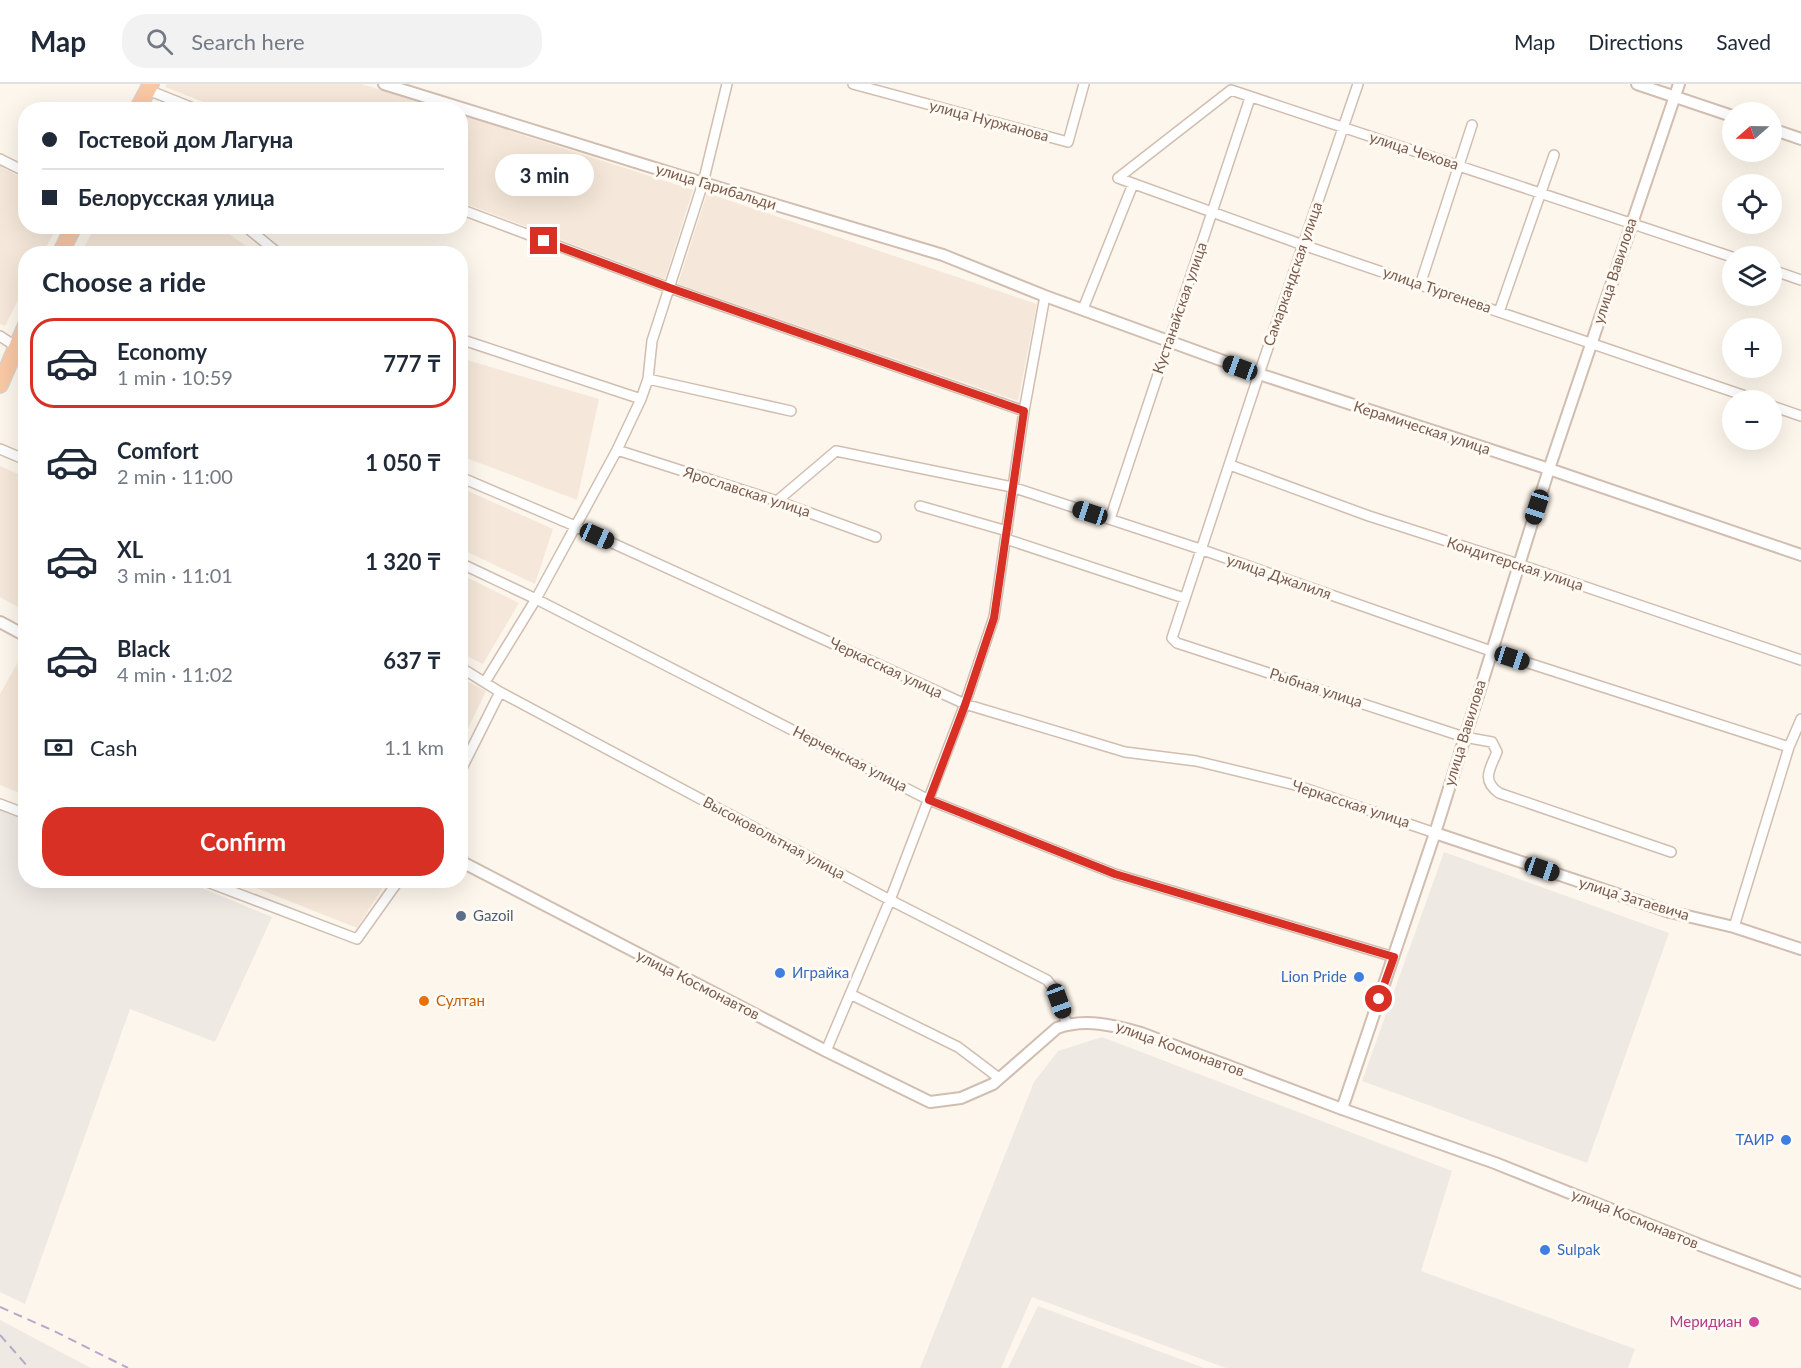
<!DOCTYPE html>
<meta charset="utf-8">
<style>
body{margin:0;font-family:Lato,sans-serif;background:#f2f2f3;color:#1f2937;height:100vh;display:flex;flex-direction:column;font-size:22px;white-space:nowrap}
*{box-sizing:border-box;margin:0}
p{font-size:20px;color:#747a83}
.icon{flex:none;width:33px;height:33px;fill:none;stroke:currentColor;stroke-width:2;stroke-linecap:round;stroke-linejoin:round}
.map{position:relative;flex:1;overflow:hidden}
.sheet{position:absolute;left:18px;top:162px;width:450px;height:642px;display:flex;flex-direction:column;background:#fff;border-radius:24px;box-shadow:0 6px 24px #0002}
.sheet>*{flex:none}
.guide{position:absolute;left:18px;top:18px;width:450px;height:132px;border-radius:24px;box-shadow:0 6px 24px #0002;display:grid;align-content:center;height:132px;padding:0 24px;background:#fff}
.needle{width:39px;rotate:250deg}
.tools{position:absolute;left:1722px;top:18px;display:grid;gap:12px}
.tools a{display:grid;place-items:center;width:60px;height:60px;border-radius:50%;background:#fff;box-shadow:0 6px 24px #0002;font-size:30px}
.end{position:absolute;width:27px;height:27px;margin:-14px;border:8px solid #d93025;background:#fff;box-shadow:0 0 0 3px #fff}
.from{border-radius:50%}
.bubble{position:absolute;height:42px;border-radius:21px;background:#fff;box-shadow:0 6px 24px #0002;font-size:20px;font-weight:700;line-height:42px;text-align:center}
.car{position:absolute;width:18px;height:36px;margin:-18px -9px;border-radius:8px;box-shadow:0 0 4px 2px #0007;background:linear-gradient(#222 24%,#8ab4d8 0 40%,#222 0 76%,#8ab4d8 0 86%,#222 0)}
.guide b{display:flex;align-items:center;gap:21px;height:57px;font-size:22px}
.guide b+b{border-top:2px solid #e0e1e3}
.guide i{width:15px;height:15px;background:#1f2937}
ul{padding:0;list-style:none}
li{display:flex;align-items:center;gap:18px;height:90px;margin:0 12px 9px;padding:0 12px;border:3px solid transparent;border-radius:24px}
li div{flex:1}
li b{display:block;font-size:22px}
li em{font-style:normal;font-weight:700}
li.on{border-color:#d93025}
li>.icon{width:54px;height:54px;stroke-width:1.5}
h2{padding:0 24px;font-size:27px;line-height:72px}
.pay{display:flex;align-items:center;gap:15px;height:66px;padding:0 24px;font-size:22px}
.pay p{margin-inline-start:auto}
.button{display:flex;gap:12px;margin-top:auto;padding:12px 24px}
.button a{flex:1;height:69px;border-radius:24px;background:#d93025;color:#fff;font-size:24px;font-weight:700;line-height:69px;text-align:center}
header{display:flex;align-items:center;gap:36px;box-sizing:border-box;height:84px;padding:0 30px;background:#fff;border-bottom:2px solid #e0e1e3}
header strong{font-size:28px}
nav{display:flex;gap:33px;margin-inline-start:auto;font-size:21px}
.search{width:420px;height:54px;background:#f2f2f3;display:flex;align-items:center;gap:15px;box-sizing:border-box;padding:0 21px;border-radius:24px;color:#747a83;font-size:22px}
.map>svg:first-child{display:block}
.residential{fill:#f5e8da}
.industrial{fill:#efe9e4}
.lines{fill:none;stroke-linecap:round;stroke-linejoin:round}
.minor-casing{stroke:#d1beb0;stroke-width:12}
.tertiary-casing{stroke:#d1beb0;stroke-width:14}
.trunk-casing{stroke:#dad1cd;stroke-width:18}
.minor{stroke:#fff;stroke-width:9}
.tertiary{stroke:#fff;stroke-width:10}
.trunk{stroke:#f9c8a4;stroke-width:15}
.rail{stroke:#b9a8c9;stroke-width:2;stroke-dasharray:9 6;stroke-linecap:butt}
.route{stroke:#d93025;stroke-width:8}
.service-dot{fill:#5c6f8a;stroke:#fffaf3;stroke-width:2}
.shop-dot{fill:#3f7fe0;stroke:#fffaf3;stroke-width:2}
.food-dot{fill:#e8710a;stroke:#fffaf3;stroke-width:2}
.hotel-dot{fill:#d1479c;stroke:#fffaf3;stroke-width:2}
.labels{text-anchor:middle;stroke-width:6;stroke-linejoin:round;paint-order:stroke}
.street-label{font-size:15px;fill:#7a5c4d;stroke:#fffaf3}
.service-label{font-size:15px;fill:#4e5e75;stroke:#fffaf3;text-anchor:start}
.shop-label{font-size:15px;fill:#366cbe;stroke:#fffaf3;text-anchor:start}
.food-label{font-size:15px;fill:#c56008;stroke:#fffaf3;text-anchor:start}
.hotel-label{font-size:15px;fill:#b23c85;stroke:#fffaf3;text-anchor:end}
</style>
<header>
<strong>Map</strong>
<div class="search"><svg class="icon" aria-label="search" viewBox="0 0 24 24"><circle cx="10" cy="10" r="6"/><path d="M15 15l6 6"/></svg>Search here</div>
<nav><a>Map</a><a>Directions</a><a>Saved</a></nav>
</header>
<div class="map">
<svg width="1801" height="1284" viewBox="0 0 1801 1284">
<rect width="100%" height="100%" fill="#fdf6ec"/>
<path class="residential" d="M167,0H362L442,25H222L165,3Z
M461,31L693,106L665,195L461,118Z
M0,82L25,96L26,142L57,143L43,169L26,170L25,202L5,242L0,240Z
M707,109L1037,220L1018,317L678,200Z
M95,143H219L256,169H81Z
M460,274L599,315L577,416L461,372Z
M0,382L25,393V527L0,513Z
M461,404L553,445L535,500L461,465Z
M460,490L519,519L483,580L461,569Z
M22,571L26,573L25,711L0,701V610Z
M461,594L486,607L461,659Z
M239,797L387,796V797L357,844Z"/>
<path class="industrial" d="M0,722L25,732L26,796L185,797L272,833L215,958L130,925L25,1220L0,1208Z
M1444,768L1669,849L1587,1079L1362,997Z
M1102,953L1452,1087L1421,1187L1635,1265L1628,1284H1226L1032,1213L1001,1284H920L1034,998L1058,967Z
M1038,1222L1204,1284H1008Z
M0,1236L91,1284H0Z"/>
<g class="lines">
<g class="minor-casing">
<path id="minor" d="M853,0L1068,58L1084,0
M1358,0L1259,290L1172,554L1177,559L1464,653L1492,658L1497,668C1490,685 1481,696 1499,709L1671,768
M148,6L198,26
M0,75L26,88
M1118,94L1303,161L1757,316
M1118,94L1231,6L1732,173
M460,125L670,204L1024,327
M245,142L279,170
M1772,186L1801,196
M1420,201L1472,41
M1083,225L1133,100
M1499,228L1554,71
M0,252L26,269
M460,255L641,315
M648,295L791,327
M1772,322L1801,332
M0,365L26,376
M617,366L777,417L876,453
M1230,381L1369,432L1518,480L1801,576
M460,393L575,442L965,620L1125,668L1196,677L1295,701L1435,749
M777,417L836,367L1012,403L1200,465L1491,567L1789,663
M920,422L1007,447
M1110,435L1250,14
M1006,455L1184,514
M460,479L536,515L929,716L1115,790L1394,873
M460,583L500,608L890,816L1047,896L1054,905L1067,940
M485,598L536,515L617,366L641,315L648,295L652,257L703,99L727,0
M460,688L500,608
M0,720L26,730
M202,796L357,855L399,796
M1734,843L1789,663L1801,635
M850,910L958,963L999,994
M826,967L890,816L965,620L994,533L1024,327L1045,212"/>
</g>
<g class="tertiary-casing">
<path id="tertiary" d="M384,0L703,99L943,171L1045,212L1259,290L1549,385L1801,471
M1637,0L1732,32
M1772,45L1801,55
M0,538L26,552
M1435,749L1670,828L1734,843L1801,865
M460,777L826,967L930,1018L961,1014L993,1000L1057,944C1085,934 1113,941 1141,949L1342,1025L1495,1079L1700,1161L1801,1199
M1342,1025L1435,749L1549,385L1679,0"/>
</g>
<g class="trunk-casing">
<path id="trunk" d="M137,26L151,0
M60,170L74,142
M0,301L26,241"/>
</g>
<use href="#minor" class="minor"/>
<use href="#tertiary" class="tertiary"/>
<use href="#trunk" class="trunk"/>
<path class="rail" d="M0,1223L54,1247L128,1284
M0,1251L29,1284"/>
</g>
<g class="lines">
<path class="route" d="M544,157L670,204L1024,327L994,534L965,621L929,716L1115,790L1394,873L1379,915"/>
</g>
<circle class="service-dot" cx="461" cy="832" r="6"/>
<g class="shop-dot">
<circle cx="780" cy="889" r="6"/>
<circle cx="1359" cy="893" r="6"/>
<circle cx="1786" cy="1056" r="6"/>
<circle cx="1545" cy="1166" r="6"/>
</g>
<circle class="food-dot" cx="424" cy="917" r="6"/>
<circle class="hotel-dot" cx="1754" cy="1238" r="6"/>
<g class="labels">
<g class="street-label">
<text transform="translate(989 37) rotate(15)" y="5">улица Нуржанова</text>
<text transform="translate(1414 67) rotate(18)" y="5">улица Чехова</text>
<text transform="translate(716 103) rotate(17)" y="5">улица Гарибальди</text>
<text transform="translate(1615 187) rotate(-72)" y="5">улица Вавилова</text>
<text transform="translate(1293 190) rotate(-71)" y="5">Самаркандская улица</text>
<text transform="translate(1437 206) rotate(19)" y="5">улица Тургенева</text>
<text transform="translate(1180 224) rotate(-71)" y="5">Кустанайская улица</text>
<text transform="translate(1422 344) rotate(18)" y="5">Керамическая улица</text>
<text transform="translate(747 408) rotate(18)" y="5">Ярославская улица</text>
<text transform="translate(1515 480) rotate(18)" y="5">Кондитерская улица</text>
<text transform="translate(1279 493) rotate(19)" y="5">улица Джалиля</text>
<text transform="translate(886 584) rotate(25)" y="5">Черкасская улица</text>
<text transform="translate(1316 604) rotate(18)" y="5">Рыбная улица</text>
<text transform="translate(1465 649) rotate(-73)" y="5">улица Вавилова</text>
<text transform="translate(850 675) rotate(27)" y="5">Нерченская улица</text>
<text transform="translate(1351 720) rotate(18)" y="5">Черкасская улица</text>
<text transform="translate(774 754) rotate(28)" y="5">Высоковольтная улица</text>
<text transform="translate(1634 815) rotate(17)" y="5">улица Затаевича</text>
<text transform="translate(698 901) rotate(27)" y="5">улица Космонавтов</text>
<text transform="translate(1180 965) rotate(20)" y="5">улица Космонавтов</text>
<text transform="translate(1635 1135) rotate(22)" y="5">улица Космонавтов</text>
</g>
<g class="service-label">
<text x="473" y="837">Gazoil</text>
</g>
<g class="shop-label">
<text x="792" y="894">Играйка</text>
<text x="1347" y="898" text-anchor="end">Lion Pride</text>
<text x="1774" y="1061" text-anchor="end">ТАИР</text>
<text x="1557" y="1171">Sulpak</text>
</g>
<g class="food-label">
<text x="436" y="922">Султан</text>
</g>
<g class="hotel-label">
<text x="1742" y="1243">Меридиан</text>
</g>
</g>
</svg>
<div class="tools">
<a><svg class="needle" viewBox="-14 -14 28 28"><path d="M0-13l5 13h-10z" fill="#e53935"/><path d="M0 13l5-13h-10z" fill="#747a83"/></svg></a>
<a><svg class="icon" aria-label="locate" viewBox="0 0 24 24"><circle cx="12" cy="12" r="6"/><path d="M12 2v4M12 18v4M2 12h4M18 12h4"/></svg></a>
<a><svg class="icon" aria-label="layers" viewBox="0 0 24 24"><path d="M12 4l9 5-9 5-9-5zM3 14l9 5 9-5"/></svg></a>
<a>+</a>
<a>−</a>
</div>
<i class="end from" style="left:1379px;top:915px"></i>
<i class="end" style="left:544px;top:157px"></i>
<div class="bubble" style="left:495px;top:70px;width:99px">3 min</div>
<i class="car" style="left:1240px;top:284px;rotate:290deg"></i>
<i class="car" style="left:1537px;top:423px;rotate:198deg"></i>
<i class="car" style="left:1090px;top:429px;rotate:288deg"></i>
<i class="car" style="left:597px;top:452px;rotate:114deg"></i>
<i class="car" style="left:1512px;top:574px;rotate:108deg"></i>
<i class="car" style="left:1542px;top:785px;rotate:109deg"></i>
<i class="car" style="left:1059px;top:917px;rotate:160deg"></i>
<div class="guide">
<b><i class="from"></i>Гостевой дом Лагуна</b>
<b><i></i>Белорусская улица</b>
</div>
<section class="sheet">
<h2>Choose a ride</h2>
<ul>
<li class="on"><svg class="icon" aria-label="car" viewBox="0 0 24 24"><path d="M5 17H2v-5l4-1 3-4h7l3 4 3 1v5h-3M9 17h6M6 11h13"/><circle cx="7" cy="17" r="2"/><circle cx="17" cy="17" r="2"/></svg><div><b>Economy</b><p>1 min · 10:59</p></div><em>777 ₸</em></li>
<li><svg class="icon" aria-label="car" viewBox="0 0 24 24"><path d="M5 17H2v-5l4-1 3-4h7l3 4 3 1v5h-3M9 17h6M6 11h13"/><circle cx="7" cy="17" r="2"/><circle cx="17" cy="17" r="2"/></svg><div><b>Comfort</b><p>2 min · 11:00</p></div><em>1 050 ₸</em></li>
<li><svg class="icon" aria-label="car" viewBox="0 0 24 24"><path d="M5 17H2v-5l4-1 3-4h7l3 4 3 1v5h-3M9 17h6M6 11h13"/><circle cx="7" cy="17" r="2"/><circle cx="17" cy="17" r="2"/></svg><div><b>XL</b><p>3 min · 11:01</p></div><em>1 320 ₸</em></li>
<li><svg class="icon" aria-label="car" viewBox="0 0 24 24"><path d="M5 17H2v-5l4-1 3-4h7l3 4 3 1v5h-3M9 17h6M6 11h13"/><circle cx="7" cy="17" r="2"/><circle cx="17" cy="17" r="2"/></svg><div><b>Black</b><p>4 min · 11:02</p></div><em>637 ₸</em></li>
</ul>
<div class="pay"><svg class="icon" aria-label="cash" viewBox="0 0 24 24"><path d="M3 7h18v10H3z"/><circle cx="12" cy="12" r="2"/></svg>Cash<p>1.1 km</p></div>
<div class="button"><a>Confirm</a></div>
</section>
</div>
